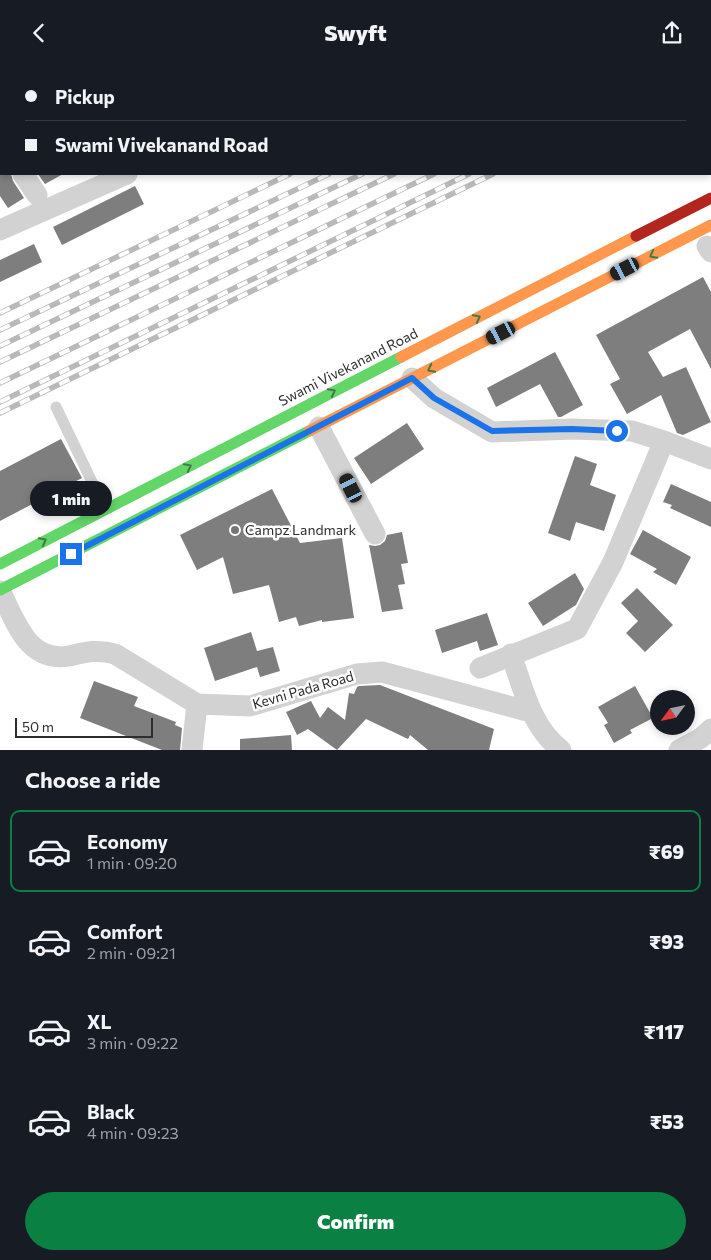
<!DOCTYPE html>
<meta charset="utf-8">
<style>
body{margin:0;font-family:Commissioner,sans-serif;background:#242831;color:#f1f3f6;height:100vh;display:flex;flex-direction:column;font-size:19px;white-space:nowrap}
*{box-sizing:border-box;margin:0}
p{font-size:16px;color:#9ea1a6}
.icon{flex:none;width:28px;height:28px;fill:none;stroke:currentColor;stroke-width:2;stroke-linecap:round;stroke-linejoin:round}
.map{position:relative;height:685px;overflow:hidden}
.sheet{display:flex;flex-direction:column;background:#171b24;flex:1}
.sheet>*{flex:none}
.guide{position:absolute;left:0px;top:0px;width:711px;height:110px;box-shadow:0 2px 8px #0003;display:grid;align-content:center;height:110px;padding:0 25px;background:#171b24}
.needle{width:32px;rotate:237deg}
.buttons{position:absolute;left:650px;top:625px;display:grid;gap:10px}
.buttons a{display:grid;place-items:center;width:45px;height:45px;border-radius:50%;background:#171b24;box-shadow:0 2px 8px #0003;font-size:25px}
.scale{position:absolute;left:15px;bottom:12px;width:138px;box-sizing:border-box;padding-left:5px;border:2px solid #2d2d2d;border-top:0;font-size:14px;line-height:18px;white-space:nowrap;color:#2d2d2d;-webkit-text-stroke:4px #fff;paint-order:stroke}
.end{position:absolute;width:22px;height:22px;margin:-11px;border:6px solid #1a73e8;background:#fff;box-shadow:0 0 0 2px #fff}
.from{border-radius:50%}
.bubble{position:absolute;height:35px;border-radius:18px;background:#171b24;box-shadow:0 2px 8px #0003;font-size:16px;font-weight:800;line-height:35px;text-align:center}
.car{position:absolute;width:15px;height:30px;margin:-15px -8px;border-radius:6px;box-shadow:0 0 4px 1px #0007;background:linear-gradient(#222 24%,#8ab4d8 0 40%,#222 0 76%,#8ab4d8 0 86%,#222 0)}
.guide b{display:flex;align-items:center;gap:18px;height:48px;font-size:19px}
.guide b+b{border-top:1px solid #363941}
.guide i{width:12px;height:12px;background:#f1f3f6}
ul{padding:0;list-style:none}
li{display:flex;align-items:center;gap:15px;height:82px;margin:0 10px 8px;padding:0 15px;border:2px solid transparent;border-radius:10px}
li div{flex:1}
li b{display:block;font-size:19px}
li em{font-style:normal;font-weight:800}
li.current{border-color:#0b8043}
li>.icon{width:45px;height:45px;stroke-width:1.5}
h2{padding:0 25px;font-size:22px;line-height:60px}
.button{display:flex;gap:10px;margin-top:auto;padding:10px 25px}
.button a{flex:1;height:58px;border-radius:30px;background:#0b8043;color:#fff;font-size:20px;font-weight:800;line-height:58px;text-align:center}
header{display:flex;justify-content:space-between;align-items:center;height:65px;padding:0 25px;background:#171b24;font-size:22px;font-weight:800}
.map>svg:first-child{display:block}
.building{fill:#7e7e7e}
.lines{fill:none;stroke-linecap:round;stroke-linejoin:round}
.lane{stroke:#d2d2d2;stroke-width:11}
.street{stroke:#d2d2d2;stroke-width:21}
.fast{stroke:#63d668;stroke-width:11}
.slow{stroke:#ff974d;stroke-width:11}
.jam{stroke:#b3261e;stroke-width:11}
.rail-casing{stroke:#b9b9b9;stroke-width:5.5}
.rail{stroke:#fff;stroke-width:4;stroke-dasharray:11;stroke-linecap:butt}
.oneway{stroke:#457948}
.route{stroke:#1a73e8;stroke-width:6}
.poi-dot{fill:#767676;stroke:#fff;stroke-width:2}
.labels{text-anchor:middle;stroke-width:5;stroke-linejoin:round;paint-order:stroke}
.street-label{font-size:14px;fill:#2d2d2d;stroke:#fff}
.poi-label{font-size:14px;fill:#2d2d2d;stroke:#fff;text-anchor:start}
</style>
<header><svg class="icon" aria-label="back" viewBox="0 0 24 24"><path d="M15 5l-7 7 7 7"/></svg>Swyft<svg class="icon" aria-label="share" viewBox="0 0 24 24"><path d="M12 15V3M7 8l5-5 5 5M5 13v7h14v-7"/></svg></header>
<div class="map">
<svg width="711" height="685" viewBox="0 0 711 685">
<rect width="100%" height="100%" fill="#fff"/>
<path class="building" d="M0,109H11L13,116L24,133L8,143L0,131Z
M38,109H63L45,119Z
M135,121L144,139L62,180L53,162Z
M34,179L42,197L0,217V195Z
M703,212L711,227V304L690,264L648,287L663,312L686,302L711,357L683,370L677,368L661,330L627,349L610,319L620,314L596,270Z
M555,287L583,340L561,352H558L540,319L496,342L487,323Z
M407,358L424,384L371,419L354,393Z
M61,374L82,413L0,456V406Z
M575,391L597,399L590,420L616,430L604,466L576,457L570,476L548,468Z
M671,419L711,437V462L670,443L672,440L663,437Z
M272,424L300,478L342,473L354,553L322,557V555L299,561L296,552L279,557L269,520L233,529L223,492L197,505L180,470Z
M643,465L691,492L676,520L653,507L657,504L630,489Z
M402,467L408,498L401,499L405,519L398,520L403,544L382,547L369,480L375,481L380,480L385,476L387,470Z
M575,508L584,524L576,540L543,561L528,538Z
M637,523L673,560L645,587L626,568L638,556L621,538Z
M487,548L498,580L480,586L477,576L442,588L435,565Z
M251,567L257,586L273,582L280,606L260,612L257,602L215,616L204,583Z
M94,616L138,632L134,641L176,657L175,660L182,663L180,685H162L80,653Z
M380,620L494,664L489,685H428L410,670L408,674L366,654L337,685L308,664L297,670L286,647L311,636L320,653L328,642L345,655L349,628L354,629L357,622L359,621Z
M635,621L653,653L630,665L632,668L614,678L604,660L608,658L598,642Z
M291,670L292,685H240V674Z"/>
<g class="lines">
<path class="lane" d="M56,342L105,444"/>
<path class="street" d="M96,0V1
M34,1L36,0
M232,1L236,0
M0,24L1,23
M0,72L1,74
M23,109L37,130
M0,165L127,109
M707,181L711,187
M412,313L434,333L492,367L572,364L632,366L664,376L711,394
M319,362L375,469
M0,526C16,556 27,598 69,591C86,587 98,584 115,589L197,639L250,641L357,609L382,607L531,647
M511,589C523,623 531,662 561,685
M480,603L577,564L613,497L664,376
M192,685L197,639
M679,685L701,673L711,664"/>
<path class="fast" d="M0,499L401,292
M0,525L309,366"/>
<path class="slow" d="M401,292L636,171
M309,366L711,160"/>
<path class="jam" d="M636,171L711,133"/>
<g class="rail-casing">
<path id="rail" d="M515,1L518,0
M555,1L557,0
M587,1L590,0
M620,1L623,0
M657,1L660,0
M690,1L692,0
M710,3H711
M0,248L290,109
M0,265L329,109
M0,281L362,109
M0,297L394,109
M0,318L434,109
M0,337L469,109
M0,348L493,109"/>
</g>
<use href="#rail" class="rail"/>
</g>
<defs><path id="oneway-chevron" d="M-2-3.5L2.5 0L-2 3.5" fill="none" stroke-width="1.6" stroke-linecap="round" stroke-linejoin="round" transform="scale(1.25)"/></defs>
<g class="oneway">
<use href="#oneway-chevron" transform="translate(653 190) rotate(153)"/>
<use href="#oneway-chevron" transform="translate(477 253) rotate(-27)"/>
<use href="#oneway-chevron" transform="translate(431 304) rotate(153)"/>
<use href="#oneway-chevron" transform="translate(332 327) rotate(-27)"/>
<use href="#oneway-chevron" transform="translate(188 402) rotate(-27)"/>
<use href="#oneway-chevron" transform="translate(43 476) rotate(-28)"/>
</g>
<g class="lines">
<path class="route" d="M71,489L412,313L434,333L492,366L572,364L617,366"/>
</g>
<circle class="poi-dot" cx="235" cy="465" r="5"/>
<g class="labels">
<g class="street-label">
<text transform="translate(348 302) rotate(-27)" y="5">Swami Vivekanand Road</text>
<text transform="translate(303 625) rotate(-16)" y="5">Kevni Pada Road</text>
</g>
<g class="poi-label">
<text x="245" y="470">Campz Landmark</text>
</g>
</g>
</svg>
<div class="buttons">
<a><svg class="needle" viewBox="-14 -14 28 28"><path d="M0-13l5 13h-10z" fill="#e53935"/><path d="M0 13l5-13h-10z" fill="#9ea1a6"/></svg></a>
</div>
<div class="scale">50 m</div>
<i class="end from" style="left:617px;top:366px"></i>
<i class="end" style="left:71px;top:489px"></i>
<div class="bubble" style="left:30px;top:416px;width:82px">1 min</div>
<i class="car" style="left:625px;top:204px;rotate:243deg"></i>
<i class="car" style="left:501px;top:268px;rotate:243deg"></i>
<i class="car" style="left:351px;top:423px;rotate:333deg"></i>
<div class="guide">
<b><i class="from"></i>Pickup</b>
<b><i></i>Swami Vivekanand Road</b>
</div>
</div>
<section class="sheet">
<h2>Choose a ride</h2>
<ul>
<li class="current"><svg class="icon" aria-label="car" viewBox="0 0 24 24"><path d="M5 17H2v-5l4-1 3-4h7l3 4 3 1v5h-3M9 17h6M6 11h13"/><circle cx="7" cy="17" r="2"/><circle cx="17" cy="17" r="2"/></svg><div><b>Economy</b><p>1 min · 09:20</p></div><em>₹69</em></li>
<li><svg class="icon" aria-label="car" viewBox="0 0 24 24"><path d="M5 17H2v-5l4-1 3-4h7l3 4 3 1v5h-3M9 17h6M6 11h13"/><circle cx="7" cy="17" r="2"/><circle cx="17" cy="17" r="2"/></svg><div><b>Comfort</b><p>2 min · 09:21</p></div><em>₹93</em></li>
<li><svg class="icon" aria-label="car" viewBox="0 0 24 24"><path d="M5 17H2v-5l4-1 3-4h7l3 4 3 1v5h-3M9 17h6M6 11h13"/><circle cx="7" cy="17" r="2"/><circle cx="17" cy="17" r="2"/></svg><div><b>XL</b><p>3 min · 09:22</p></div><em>₹117</em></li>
<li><svg class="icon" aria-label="car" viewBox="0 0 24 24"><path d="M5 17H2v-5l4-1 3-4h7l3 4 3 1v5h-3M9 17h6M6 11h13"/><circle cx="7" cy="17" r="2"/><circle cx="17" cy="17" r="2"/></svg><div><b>Black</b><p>4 min · 09:23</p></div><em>₹53</em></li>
</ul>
<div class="button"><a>Confirm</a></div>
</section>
